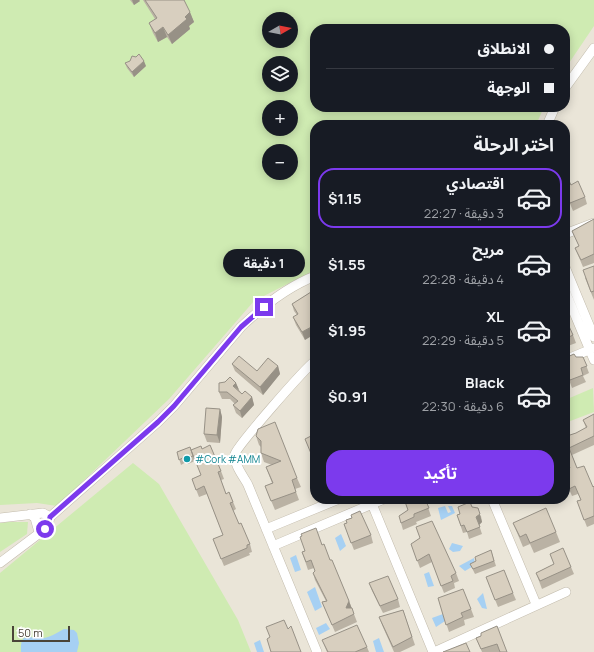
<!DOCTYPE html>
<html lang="ar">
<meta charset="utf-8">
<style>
body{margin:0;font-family:Manrope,"Noto Sans Arabic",sans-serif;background:#242831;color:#f1f3f6;direction:rtl;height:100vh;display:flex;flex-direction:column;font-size:15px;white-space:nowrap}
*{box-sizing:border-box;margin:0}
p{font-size:13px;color:#9ea1a6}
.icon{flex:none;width:22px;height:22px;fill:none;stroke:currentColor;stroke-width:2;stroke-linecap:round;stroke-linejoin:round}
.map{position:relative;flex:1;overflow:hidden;direction:ltr}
.drawer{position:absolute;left:310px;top:120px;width:260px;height:384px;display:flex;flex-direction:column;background:#171b24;border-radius:16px;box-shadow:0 2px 10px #0003;direction:rtl}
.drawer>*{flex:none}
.hud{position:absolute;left:310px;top:24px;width:260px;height:88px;border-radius:16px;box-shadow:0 2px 10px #0003;direction:rtl;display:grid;align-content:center;height:88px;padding:0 16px;background:#171b24}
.needle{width:26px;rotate:81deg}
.buttons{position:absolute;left:262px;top:12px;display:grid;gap:8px}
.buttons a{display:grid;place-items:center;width:36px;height:36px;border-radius:50%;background:#171b24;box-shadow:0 2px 10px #0003;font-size:20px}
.scale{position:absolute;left:12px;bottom:10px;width:58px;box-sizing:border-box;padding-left:4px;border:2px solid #4a4438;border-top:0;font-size:11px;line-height:14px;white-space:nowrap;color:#4a4438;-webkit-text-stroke:3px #fff;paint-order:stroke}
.end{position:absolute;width:18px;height:18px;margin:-9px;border:5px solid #7c3aed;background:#fff;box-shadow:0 0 0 2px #fff}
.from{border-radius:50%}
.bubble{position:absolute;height:28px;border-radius:14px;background:#171b24;box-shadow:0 2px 10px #0003;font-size:13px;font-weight:700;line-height:28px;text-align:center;direction:rtl}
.hud b{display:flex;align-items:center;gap:14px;height:38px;font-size:15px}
.hud b+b{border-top:1px solid #363941}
.hud i{width:10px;height:10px;background:#f1f3f6}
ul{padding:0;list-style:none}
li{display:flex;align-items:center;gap:12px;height:60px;margin:0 8px 6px;padding:0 8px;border:2px solid transparent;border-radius:16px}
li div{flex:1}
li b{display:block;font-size:15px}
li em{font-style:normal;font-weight:700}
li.selected{border-color:#7c3aed}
li>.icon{width:36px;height:36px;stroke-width:1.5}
h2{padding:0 16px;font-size:18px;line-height:48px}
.action{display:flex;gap:8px;margin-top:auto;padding:8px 16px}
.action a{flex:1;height:46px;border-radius:16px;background:#7c3aed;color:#fff;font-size:16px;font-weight:700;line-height:46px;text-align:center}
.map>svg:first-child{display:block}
.residential{fill:#eae5d8;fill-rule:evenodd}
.green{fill:#cfebb2;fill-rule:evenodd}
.water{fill:#a6d0f3}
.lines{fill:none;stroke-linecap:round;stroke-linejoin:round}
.street-casing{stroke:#c2bbac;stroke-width:10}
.street{stroke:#fff;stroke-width:9}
.wall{fill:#bab2a4}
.shaded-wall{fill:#979186}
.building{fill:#d8cfbf;stroke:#979186}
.route{stroke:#7c3aed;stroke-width:5}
.culture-dot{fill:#0f9aa8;stroke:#fff;stroke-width:1.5}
.labels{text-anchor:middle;stroke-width:4;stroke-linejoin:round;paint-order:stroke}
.culture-label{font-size:10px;fill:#0d838f;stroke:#fff;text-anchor:start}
</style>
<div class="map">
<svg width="594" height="652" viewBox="0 0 594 652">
<rect width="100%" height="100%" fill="#f6f3eb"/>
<path class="residential" d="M0,0H594V652H0ZM269,19H291V41H269ZM315,29H565V107H315ZM269,63H291V85H269ZM269,107H291V129H269ZM315,125H565V499H315ZM269,151H291V173H269Z"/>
<path class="green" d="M0,0H594V26L565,69V29H315V107H544L536,125H315V270L254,301L169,399L57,506L37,503L0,505ZM269,19H291V41H269ZM269,63H291V85H269ZM269,107H291V129H269ZM269,151H291V173H269Z
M593,388L594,412L565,423V400Z
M133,463L159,484L238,620L251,652H0V573Z
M8,522H28L27,534L0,552V523Z"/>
<path class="water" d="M445,506L448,513L451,512L448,506H452L455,513L441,520L438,508Z
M341,534L346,546L340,551L335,538Z
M452,543L463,546L460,551L453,552L449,549Z
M296,555L301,570L295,572L290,558Z
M474,558L475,565L465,571L459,566Z
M429,572L434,586L428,587L424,574Z
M315,587L322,607L315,611L307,592Z
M483,593L487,609L482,608L477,599Z
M443,614L445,621L436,627L432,618Z
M326,623L330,629L319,635L316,628Z
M64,629L74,630L77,633L79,643L77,652H21C20,631 28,638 43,638C49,638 58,632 64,629Z
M379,638L384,652H376L373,641Z
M260,640L264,652H257L254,643Z"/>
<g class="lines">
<g class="street-casing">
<path id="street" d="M565,88L594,48
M547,125L555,107
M565,234L594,223
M565,267L594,337
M565,291L594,360
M565,360L594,348
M315,361C305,368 237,446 235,454C233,464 244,477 248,485L317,652
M370,499L433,652
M492,499L536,604
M30,514L35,518L39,532
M0,518L43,513L50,517
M266,529L339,499
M273,546L384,499
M0,563L45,529L48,526L50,517L158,422L174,406L241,327C263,306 287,287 315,276
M434,652L566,592"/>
</g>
<use href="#street" class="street"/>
</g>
<path class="wall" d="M130,0H139L140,1L134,5Z
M143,0H184L194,22L189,26L190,29L172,44L167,37L158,42L153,33L149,23L155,19Z
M125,63L146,66L134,77L127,68Z
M565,178L571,185L585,197L587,204L573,211L569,201L565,203Z
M594,219V263L583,267L575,248L579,246L572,231Z
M594,266V300L585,278Z
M311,292L305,340L296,325L293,317L297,315L294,311L292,304Z
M565,323L573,335L576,343L565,347Z
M576,357H583L589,373L583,376L586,382L572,388L568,377L565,378V358Z
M232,364L257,371L278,366L280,374L263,395L235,371Z
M236,383L239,390L242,394L252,397L254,405L242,418L236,413L233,405L235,404L230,399H222L219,392Z
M220,409L222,417L220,443L207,442L204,434Z
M594,414V445L572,455L577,468L593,487L594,486V524L587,527L577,501L581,500L578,494L572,496L565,480L570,468L566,458H565V432L567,436L576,433L586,428L583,420Z
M256,436L297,478L301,487L295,489L299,500L275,510L265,486L272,483L266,467L272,465L264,462L261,453V447L259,445Z
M190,447L195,461L188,464L186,462L181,465L177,452Z
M202,449L221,471L224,479L221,480L226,494L229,492L236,509L233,511L239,524L250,544L252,552L249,553L250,555L224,566L213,539L223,535L207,494L199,497L192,479L201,475Z
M404,499H425L431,516L416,522L417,524L403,530L399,516L408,510Z
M472,507L481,516L482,522L479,525L482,534L469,539L467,532L463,533L457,515Z
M513,523L556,532L560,542L534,553L530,544L523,547Z
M344,524L371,535L373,543L354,550Z
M416,527L456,573L459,581L454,583L455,588L444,593L432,562L420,568L411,544L420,538Z
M322,545L330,560L349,601L357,622L335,632L322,602L326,601L315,580L313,573L315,571L314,568L308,570L302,552Z
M491,550L496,566L475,574L470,564L476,561Z
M550,554L571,567L574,574L542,589L536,573L554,564Z
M486,577L513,593L516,600L498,607Z
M369,583L398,599L400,607L383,613L372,591Z
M438,598L471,609L474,617L464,620L465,625L449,632Z
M403,610L415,645L400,652H394L382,625L379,617Z
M497,626L500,652H482L476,638L481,636Z
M322,640L367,647L369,652H327Z"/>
<path class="shaded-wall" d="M132,0H139L140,1L134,5Z
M190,12L194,22L189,26L190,29L172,44L168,35L185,17Z
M163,27L167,37L158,42L155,33Z
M144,61L146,66L134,77L132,72Z
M315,325V334L305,340L302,332Z
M278,366L280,374L263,395L260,387Z
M236,383L239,390L233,386Z
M252,397L254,405L242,418L240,411Z
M220,409L222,417L220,443L217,435Z
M478,508L482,522L479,525L476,517Z
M349,601L352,609L346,608Z"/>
<path class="building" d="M145,0H184L190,12L185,17L187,19L168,35L163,27L155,33L149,23L157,18Z
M139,54L144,61L132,72L125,63L130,61L132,56L136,57Z
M567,177L571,185L578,181L585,197L570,203L566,194H565V178Z
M594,219V254L581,260L575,248L579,246L572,231Z
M594,266V291L591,292L583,270Z
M311,292L315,299V325L302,332L293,317L298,314L292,304Z
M565,323L566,325L568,324L573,335L565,339Z
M574,354L576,357H583L587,366L581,368L583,375L570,380L566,370H565V358Z
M239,356L257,371L268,358L278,366L260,387L232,364Z
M230,377L236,383L233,386L242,394L245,391L252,397L240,411L233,405L238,401L227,392H219V383L225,382Z
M206,408L220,409L217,435L204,434Z
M594,414V436L569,448L577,468L584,466L593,487L594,486V516L584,520L577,501L581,500L575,486L569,489L565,479V470L570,468L565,454V432L567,436L576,433L587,427L583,420Z
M275,422L297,478L292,480L296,492L271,501L265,486L273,483L266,467L281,461L261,453V441L256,436L258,429Z
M315,434V463L305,439Z
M210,445L221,471L218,472L226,494L229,492L233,502L230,503L239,524L241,523L250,544L247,545V548L221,559L213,539L223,535L204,486L196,490L192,479L201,475L191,450L201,446L202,449Z
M190,447L193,456L186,459L184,457L179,460L177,452Z
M404,499H425L429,508L414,514V517L401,523L399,516L408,510Z
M470,502L472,507L478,508L480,514L476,517L480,527L467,532L464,525L461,526L457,515L460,514L458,507Z
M546,508L556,532L530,543L526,534L520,537L513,523Z
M360,511L371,535L351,543L344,524L347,523L346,520L352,518L351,515Z
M432,521L456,573L451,576L453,581L441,586L429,554L417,561L411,544L420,538L416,527Z
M316,528L322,545L324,544L330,560H332L349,601L346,608H352L354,614L332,625L322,602L327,601L313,573L315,571L311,560L306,562L302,552L305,551L300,537L302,536L301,534Z
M563,548L571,567L540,581L536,573L554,564L550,554Z
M491,550L494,561L473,569L470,564L476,561L475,557Z
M504,570L513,593L495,600L486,577Z
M388,576L398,599L380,606L369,583Z
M463,589L471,609L461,613L463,617L446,625L438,598Z
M403,610L412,637L393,647L379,617Z
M284,620L288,629L291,626L301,652H271L267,639L270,637L266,627Z
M357,625L367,647L355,652H328L322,640Z
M497,626L507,652H500L497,644L481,649L476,638L481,636V633Z
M466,643L470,652H443Z"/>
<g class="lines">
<path class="route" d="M45,529L48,526L50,517L158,422L174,406L241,327L264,307"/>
</g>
<circle class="culture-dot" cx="187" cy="459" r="4"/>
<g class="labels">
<g class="culture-label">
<text x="195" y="463">#Cork #AMM</text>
</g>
</g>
</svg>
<div class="buttons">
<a><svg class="needle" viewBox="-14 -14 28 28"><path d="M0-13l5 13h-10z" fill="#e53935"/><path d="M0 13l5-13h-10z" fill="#9ea1a6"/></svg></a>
<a><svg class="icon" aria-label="layers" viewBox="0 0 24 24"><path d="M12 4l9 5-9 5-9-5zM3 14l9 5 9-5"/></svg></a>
<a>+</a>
<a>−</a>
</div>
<div class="scale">50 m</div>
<i class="end from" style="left:45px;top:529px"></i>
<i class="end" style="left:264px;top:307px"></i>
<div class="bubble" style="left:223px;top:249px;width:82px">1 دقيقة</div>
<div class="hud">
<b><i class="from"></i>الانطلاق</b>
<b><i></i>الوجهة</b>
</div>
<section class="drawer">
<h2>اختر الرحلة</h2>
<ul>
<li class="selected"><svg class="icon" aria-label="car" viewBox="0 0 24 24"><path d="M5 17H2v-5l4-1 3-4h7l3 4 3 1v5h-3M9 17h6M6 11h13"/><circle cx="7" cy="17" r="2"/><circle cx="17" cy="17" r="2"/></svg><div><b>اقتصادي</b><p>3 دقيقة · 22:27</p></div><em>$1.15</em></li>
<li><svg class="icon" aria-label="car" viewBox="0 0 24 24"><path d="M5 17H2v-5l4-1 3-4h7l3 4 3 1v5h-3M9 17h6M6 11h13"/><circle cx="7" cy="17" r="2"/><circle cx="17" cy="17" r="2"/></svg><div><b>مريح</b><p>4 دقيقة · 22:28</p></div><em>$1.55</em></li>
<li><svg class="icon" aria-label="car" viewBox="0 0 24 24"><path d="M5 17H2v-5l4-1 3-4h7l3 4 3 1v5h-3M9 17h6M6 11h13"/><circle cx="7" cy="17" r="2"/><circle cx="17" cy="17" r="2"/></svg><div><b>XL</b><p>5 دقيقة · 22:29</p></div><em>$1.95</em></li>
<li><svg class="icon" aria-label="car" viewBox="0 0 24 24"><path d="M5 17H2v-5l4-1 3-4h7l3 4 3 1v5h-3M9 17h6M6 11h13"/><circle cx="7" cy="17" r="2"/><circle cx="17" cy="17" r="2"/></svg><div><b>Black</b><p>6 دقيقة · 22:30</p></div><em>$0.91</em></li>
</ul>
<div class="action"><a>تأكيد</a></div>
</section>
</div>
